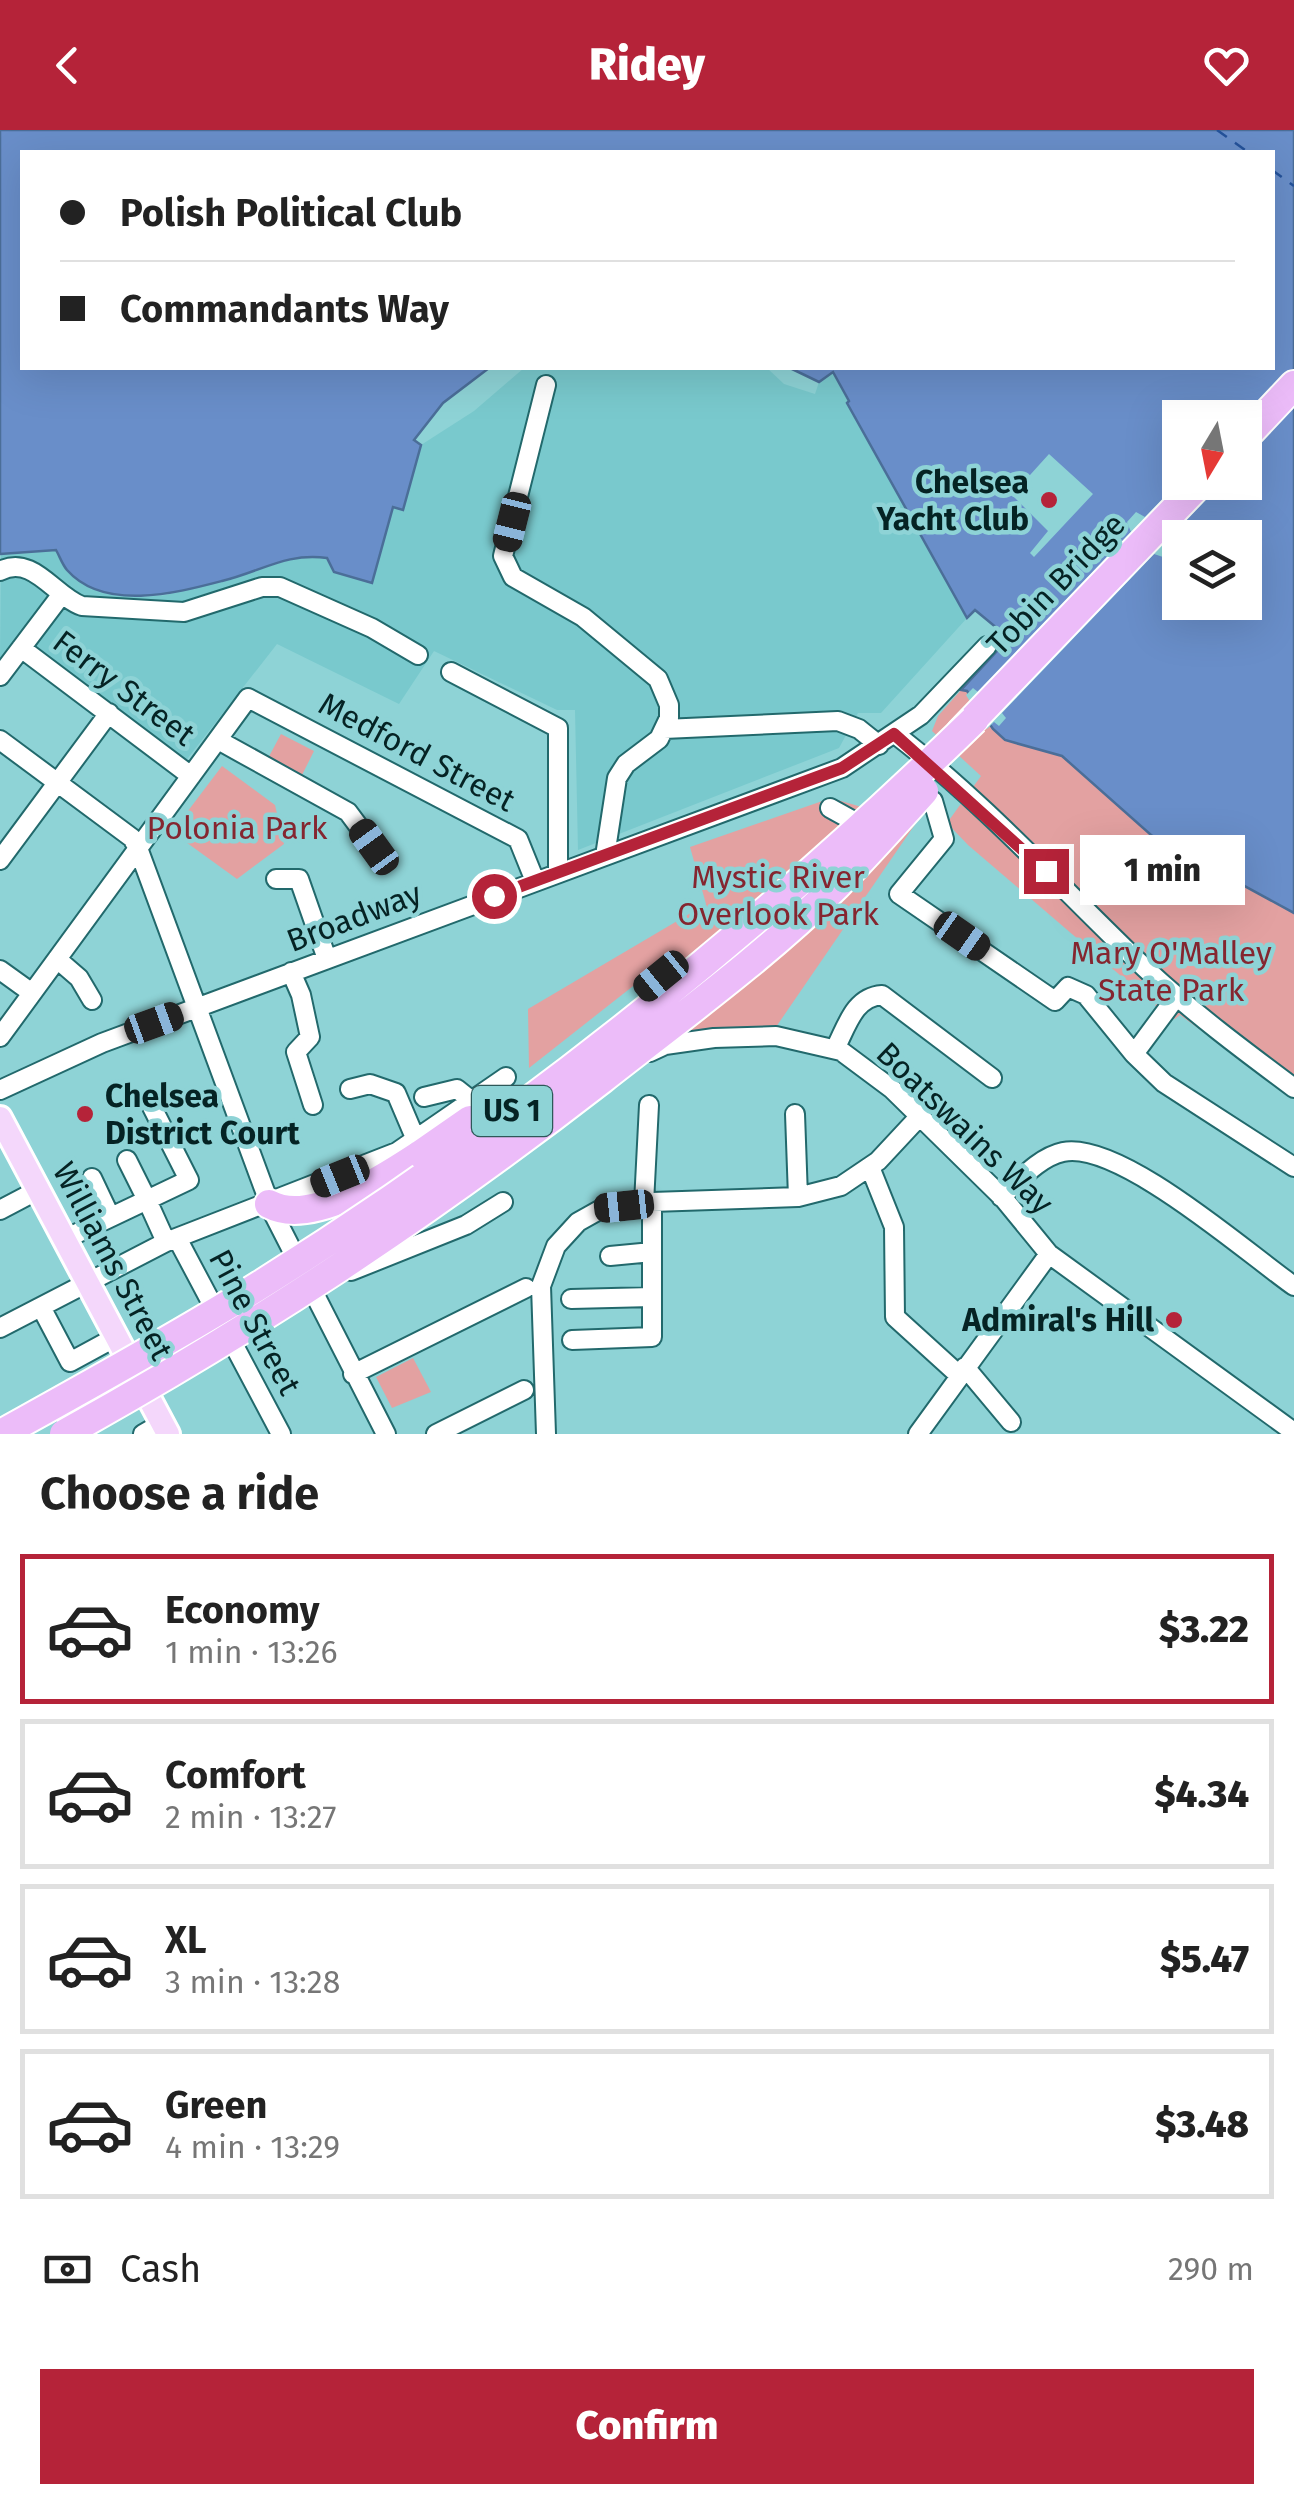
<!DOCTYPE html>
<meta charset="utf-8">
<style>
body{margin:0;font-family:"Fira Sans",sans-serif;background:#f2f2f2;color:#222;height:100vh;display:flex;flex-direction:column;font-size:38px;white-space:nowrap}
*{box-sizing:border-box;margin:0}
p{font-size:32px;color:#767676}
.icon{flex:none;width:55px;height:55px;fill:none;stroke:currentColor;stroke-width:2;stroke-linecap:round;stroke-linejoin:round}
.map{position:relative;height:1304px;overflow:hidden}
.sheet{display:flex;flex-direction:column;background:#fff;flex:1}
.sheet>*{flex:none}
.hud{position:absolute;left:20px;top:20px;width:1255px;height:220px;border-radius:0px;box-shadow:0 10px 40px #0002;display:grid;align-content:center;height:220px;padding:0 40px;background:#fff}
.needle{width:65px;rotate:190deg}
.controls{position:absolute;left:1162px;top:270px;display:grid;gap:20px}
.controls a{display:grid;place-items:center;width:100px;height:100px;border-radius:0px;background:#fff;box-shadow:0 10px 40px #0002;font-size:50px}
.end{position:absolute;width:45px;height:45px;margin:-22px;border:12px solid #b52339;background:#fff;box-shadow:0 0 0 5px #fff}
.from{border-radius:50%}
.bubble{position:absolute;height:70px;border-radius:0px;background:#fff;box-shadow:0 10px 40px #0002;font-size:32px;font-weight:800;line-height:70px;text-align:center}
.car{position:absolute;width:30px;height:60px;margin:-30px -15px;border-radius:12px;box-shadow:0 0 8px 2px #0007;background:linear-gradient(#222 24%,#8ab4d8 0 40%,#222 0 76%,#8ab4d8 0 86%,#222 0)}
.hud b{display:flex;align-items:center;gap:35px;height:95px;font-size:38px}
.hud b+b{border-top:2px solid #e0e0e0}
.hud i{width:25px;height:25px;background:#222}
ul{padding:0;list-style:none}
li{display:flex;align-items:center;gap:30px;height:150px;margin:0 20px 15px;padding:0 20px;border:5px solid #e0e0e0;border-radius:0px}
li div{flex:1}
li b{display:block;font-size:38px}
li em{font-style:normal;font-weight:800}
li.on{border-color:#b52339}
li>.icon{width:90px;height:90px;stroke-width:1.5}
h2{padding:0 40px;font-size:45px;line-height:120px}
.pay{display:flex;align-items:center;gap:25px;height:110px;padding:0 40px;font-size:38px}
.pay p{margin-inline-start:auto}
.action{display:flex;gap:20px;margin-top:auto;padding:20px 40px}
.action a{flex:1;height:115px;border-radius:0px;background:#b52339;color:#fff;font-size:40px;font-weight:800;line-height:115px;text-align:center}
header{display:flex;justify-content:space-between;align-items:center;height:130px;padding:0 40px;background:#b52339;color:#fff;font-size:45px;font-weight:800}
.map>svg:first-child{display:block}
.built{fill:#79c9cd}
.green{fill:#e3a1a1}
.water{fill:#698ec9;stroke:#4b6e98;stroke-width:2.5;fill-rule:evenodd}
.pier{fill:#8ed3d6}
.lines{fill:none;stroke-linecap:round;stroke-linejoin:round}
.ferry{stroke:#24529a;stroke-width:2.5;stroke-dasharray:12 10;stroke-linecap:butt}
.minor-casing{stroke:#22696c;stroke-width:22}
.major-casing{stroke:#fff;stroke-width:28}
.highway-casing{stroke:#fff;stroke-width:32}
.minor{stroke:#fff;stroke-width:18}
.major{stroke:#f4d7fb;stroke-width:22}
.highway{stroke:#ecbcf9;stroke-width:28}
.highway-bridge-casing{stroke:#fff;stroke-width:32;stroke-linecap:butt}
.highway-bridge{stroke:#ecbcf9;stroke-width:28}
.route{stroke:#b52339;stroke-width:12}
.poi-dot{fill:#b52339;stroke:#8ed3d6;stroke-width:4}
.labels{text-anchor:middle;stroke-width:9;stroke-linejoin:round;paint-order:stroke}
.shield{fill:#8ed3d6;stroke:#2e5859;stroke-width:2.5}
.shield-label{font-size:30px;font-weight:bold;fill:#052324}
.poi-label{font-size:32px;font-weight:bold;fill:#052324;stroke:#8ed3d6;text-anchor:end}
.street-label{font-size:32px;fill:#052324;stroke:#8ed3d6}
.park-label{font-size:32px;fill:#852630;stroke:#8ed3d6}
</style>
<header><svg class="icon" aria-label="back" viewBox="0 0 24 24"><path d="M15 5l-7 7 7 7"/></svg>Ridey<svg class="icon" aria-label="heart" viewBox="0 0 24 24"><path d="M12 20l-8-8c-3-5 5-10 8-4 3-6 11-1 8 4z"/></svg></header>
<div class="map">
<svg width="1294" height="1304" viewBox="0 0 1294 1304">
<rect width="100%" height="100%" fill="#8ed3d6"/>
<path class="built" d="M524,238H767L784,254L815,264L819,252L833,241L849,272L847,273L967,488L881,583H858L839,618L578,720L575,580H557L434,521L399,574L277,514L184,633L18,509L0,531L1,422L56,420L68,441L95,460L144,467L167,465L200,454L224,451L305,425L327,428L333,441L366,327L403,379L421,315L474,281Z"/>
<path class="green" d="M961,560L967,561L993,599L1005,610L1062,626L1151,705L1294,783V968L1180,885L1175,889L1156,876L968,715L947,693L981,646L932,601L938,586Z
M281,604L314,621L300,649L266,632Z
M222,636L275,675L284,714L237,749L172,702Z
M831,668L916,693L776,897L685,903L670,827L529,938L528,879L706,774L690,717Z
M413,1228L431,1262L392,1278L376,1247Z"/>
<path class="water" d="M0,0H1294V783L1151,705L1062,626L1005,610L993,599L967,561L961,560L1009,508L975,480L967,488L847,273L849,271L833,242L819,252L790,238H1272V22H22V238H489L443,273L414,310L421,315L403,380L393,377L372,453L334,442L327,428C287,422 260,442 222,451C176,463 104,482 67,440C62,434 60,427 56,420L0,424ZM1180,288H1245V352H1180ZM1180,408H1245V472H1180Z"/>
<path class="pier" d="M1049,324L1093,364L1034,427L1030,423L1048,401L1012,365Z
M1180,351L1222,353L1168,409L1171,418L1163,427L1154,424L1002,583L1006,588L999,596L994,592L987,599L966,565L973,558L978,562L1131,402L1127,392L1136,382L1145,387Z"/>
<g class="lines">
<path class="ferry" d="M1217,0L1248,22
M1272,40L1294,56"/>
<g class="minor-casing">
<path id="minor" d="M546,255L503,426L513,447L583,487L658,549L669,575V588L659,609L626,634L617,648L605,726
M0,441C33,424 54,466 82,476L184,482L262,457H280L372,498L418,525
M21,518L191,646
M451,542L558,598V743
M0,546L62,464
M664,599L838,591L859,599L879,615
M895,604C985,673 1063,760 1145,838C1192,882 1243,920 1294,958
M0,610L132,708L138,718L273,1083L386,1304
M218,610L348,682L374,717
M933,671L944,709L899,764L1055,871L1068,857L1086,865L1134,924
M830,678L868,699
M0,730L109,583
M276,749H299L327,829
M57,829L79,848L92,870
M0,840L32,863
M291,842L301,865L310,907L296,922L313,975
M1177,866L1134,924L1164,953L1294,1037
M0,907L248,568L518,709L535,751
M835,919C847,896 854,867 882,865L992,948
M650,922L665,915L714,908L776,906L841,921L892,959L1004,1069L1049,1124L1294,1302
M350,959L370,954L396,963L416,1010
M0,960L102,913L842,638L921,585L987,516
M424,967L457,959L472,971
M152,977L189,1050L147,1070L166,1112
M795,984L798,1067
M870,1037L894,1097L895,1187L960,1246
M92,1048L110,1086
M1001,1067C1019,1051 1039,1027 1063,1022C1119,1010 1247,1123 1294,1156
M644,1073L649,975
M0,1080L38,1060
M177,1108L281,1304
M65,1109L147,1070L127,1030
M610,1126L652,1122
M351,1141L466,1095L503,1072
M571,1169L652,1167
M41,1177L70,1232L116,1207
M0,1198L166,1112L397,1022L506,947
M572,1210L652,1207V1072
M965,1237L1011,1292
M353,1244L526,1158
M143,1304L162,1293
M436,1304L524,1260
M546,1304L541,1156L556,1116L578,1092L603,1078L652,1072L798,1067L841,1056L878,1031L919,987
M918,1304L1049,1124"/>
</g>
<g class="major-casing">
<path id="major" d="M0,988L168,1304"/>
</g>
<g class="highway-casing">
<path id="highway" d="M1245,307L1294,255
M961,602L1201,352
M269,1074C311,1097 386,1047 421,1024"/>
</g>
<use href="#minor" class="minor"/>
<use href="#major" class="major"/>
<use href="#highway" class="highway"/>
<g class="highway-bridge-casing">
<path id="highway-bridge" d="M421,1024L470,990
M1,1304C82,1259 164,1214 244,1165C507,1002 752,806 974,590
M64,1304C257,1197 428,1084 602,949C681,887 765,826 836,756C867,725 895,693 924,661"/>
</g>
<use href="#highway-bridge" class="highway-bridge"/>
</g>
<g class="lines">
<path class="route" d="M494,766L842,638L894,604L1046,741"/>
</g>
<g class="poi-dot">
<circle cx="1049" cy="370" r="10"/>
<circle cx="85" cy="984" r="10"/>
<circle cx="1174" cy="1190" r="10"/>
</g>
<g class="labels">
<rect class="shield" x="472" y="956" width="80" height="50" rx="8"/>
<g class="shield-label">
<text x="512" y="991">US 1</text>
</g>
<g class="poi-label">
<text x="1029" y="363">Chelsea<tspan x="1029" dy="37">Yacht Club</tspan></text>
<text x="105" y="977" text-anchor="start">Chelsea<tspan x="105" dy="37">District Court</tspan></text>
<text x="1154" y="1201">Admiral's Hill</text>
</g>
<g class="street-label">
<text transform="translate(1056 454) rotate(-46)" y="11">Tobin Bridge</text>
<text transform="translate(124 558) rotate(37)" y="11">Ferry Street</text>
<text transform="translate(417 622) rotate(28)" y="11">Medford Street</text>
<text transform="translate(354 787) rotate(-21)" y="11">Broadway</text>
<text transform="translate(965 998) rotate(44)" y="11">Boatswains Way</text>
<text transform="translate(113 1131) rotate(62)" y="11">Williams Street</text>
<text transform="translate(255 1192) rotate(62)" y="11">Pine Street</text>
</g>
<g class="park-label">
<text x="237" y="709">Polonia Park</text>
<text x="778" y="758">Mystic River<tspan x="778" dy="37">Overlook Park</tspan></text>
<text x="1171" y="834">Mary O'Malley<tspan x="1171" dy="37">State Park</tspan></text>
</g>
</g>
</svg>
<div class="controls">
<a><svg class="needle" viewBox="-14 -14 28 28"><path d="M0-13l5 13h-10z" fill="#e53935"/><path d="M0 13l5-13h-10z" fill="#767676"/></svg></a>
<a><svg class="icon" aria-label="layers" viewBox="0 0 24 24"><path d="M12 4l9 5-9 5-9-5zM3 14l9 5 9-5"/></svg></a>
</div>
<i class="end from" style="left:494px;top:766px"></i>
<i class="end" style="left:1046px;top:741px"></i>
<div class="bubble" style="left:1080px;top:705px;width:165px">1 min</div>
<i class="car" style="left:512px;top:392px;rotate:194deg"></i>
<i class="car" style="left:374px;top:717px;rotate:324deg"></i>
<i class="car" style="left:962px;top:806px;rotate:125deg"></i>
<i class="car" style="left:661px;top:846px;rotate:231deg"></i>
<i class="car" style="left:154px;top:893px;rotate:70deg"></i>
<i class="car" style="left:340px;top:1046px;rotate:248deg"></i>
<i class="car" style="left:624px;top:1076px;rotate:264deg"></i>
<div class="hud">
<b><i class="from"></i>Polish Political Club</b>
<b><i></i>Commandants Way</b>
</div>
</div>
<section class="sheet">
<h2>Choose a ride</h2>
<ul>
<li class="on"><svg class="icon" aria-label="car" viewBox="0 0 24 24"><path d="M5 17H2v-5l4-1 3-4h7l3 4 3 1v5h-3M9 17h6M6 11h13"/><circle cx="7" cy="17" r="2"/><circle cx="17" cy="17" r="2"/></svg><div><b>Economy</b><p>1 min · 13:26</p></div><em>$3.22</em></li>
<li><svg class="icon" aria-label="car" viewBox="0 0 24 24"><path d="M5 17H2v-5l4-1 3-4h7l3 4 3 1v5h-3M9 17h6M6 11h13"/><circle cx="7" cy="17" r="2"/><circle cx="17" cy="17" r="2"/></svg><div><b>Comfort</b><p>2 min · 13:27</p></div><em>$4.34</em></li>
<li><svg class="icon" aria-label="car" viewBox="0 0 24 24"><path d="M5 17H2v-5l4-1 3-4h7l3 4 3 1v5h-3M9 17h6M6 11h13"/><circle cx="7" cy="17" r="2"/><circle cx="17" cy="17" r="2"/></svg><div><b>XL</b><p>3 min · 13:28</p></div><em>$5.47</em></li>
<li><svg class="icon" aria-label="car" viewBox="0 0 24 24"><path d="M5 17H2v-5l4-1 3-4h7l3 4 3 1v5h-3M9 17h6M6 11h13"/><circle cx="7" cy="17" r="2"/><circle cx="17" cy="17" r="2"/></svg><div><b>Green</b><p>4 min · 13:29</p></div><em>$3.48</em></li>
</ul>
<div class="pay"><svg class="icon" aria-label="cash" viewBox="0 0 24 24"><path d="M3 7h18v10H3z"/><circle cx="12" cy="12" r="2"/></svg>Cash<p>290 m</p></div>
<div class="action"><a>Confirm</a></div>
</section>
